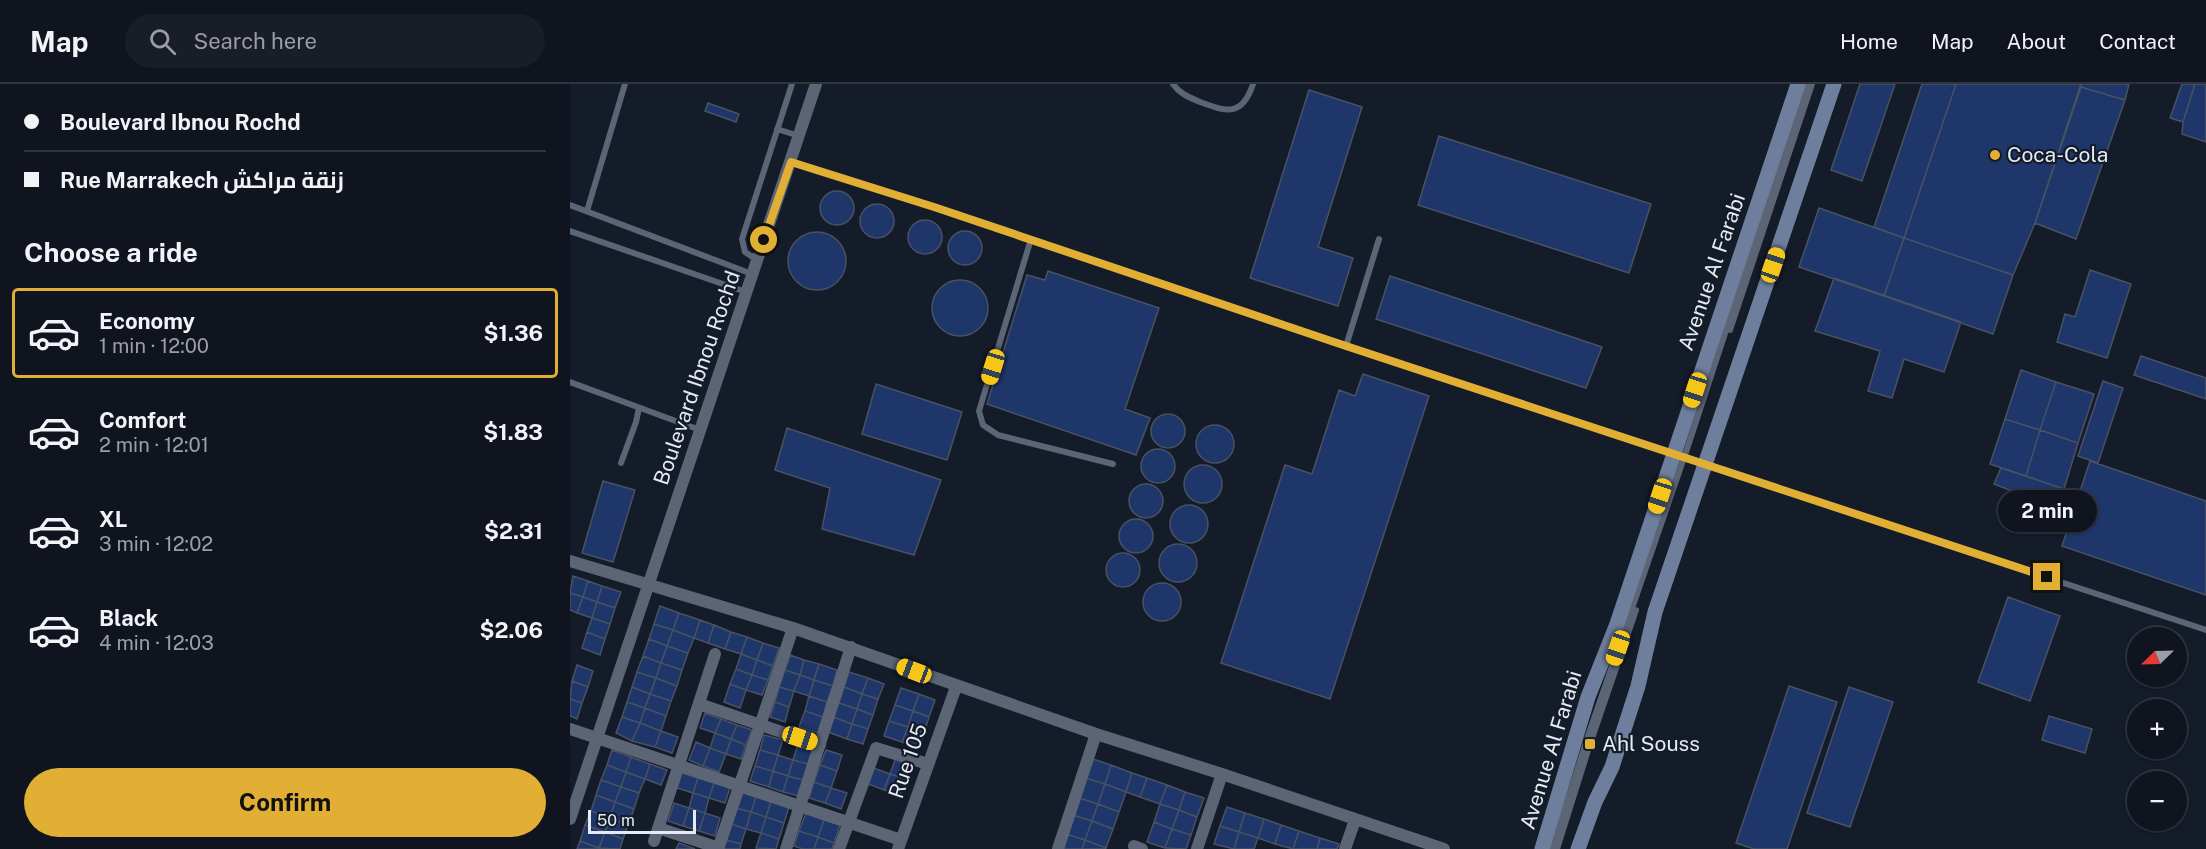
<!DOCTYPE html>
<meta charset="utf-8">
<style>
body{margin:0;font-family:"Public Sans",Cairo,sans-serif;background:#181d28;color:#f1f3f6;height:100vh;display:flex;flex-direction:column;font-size:22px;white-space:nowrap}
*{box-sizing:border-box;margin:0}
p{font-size:20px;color:#9b9ea4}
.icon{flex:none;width:33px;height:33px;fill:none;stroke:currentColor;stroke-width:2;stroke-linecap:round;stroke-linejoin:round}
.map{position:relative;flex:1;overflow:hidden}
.side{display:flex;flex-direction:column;background:#0f141f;width:570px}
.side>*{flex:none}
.guide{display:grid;align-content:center;height:132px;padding:0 24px;background:#0f141f}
.needle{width:39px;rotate:247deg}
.tools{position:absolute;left:1557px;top:543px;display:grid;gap:12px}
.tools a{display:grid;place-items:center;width:60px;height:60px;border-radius:50%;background:#0f141f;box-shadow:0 2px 4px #0004,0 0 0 2px #2f333d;font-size:30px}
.scale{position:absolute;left:18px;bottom:15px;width:108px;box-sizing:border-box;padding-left:6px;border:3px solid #e5ebf5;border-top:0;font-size:16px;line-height:21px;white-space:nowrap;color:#e5ebf5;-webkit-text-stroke:4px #141b29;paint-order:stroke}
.end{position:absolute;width:27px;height:27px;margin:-14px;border:8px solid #e1af34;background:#111;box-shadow:0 0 0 3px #111}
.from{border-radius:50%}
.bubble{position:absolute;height:42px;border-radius:21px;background:#0f141f;box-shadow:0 2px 4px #0004,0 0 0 2px #2f333d;font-size:20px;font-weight:700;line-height:42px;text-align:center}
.car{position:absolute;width:18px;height:36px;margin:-18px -9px;border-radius:8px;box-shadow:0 0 4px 2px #0007;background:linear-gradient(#f5c518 24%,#345 0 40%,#f5c518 0 76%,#345 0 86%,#f5c518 0)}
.guide b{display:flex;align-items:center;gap:21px;height:57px;font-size:22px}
.guide b+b{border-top:2px solid #2f333d}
.guide i{width:15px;height:15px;background:#f1f3f6}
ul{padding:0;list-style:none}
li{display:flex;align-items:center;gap:18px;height:90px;margin:0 12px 9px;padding:0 12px;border:3px solid transparent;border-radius:6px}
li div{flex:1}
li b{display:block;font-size:22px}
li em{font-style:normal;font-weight:700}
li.current{border-color:#e1af34}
li>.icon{width:54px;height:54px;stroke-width:1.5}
h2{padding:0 24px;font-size:27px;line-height:72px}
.cta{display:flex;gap:12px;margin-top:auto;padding:12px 24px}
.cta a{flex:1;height:69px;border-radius:36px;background:#e1af34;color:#111;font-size:24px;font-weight:700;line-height:69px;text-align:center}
header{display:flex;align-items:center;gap:36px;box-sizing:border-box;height:84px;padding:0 30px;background:#0f141f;border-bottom:2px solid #2f333d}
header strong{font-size:28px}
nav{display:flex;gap:33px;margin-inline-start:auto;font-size:21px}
.search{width:420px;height:54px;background:#181d28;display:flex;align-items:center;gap:15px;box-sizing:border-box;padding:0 21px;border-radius:33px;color:#9b9ea4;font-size:22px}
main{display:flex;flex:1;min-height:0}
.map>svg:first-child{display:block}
.building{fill:#1e3669;stroke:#495263;stroke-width:1.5}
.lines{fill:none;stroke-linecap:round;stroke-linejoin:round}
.lane{stroke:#5b6576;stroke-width:6}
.street{stroke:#5b6576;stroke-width:12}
.secondary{stroke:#6e7f9e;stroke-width:15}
.route{stroke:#e1af34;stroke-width:8}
.poi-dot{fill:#e1af34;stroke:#141b29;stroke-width:2}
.labels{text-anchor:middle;stroke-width:4.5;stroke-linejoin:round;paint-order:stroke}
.poi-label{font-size:21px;fill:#e5ebf5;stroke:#141b29;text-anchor:start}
.street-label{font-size:21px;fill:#e5ebf5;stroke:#141b29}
</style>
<header>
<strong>Map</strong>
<div class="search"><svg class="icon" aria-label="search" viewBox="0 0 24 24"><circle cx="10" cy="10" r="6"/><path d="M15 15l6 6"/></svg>Search here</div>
<nav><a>Home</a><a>Map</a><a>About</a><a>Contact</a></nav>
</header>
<main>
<section class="side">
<div class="guide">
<b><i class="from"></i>Boulevard Ibnou Rochd</b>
<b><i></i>Rue Marrakech زنقة مراكش</b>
</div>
<h2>Choose a ride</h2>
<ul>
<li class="current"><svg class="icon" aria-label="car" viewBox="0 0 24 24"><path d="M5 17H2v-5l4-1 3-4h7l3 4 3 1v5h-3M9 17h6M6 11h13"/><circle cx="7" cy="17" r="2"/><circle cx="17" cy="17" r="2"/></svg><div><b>Economy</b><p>1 min · 12:00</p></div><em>$1.36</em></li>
<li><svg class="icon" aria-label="car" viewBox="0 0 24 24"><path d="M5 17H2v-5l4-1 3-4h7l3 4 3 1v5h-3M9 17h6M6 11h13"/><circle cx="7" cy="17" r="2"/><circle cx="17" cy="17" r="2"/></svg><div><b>Comfort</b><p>2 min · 12:01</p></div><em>$1.83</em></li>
<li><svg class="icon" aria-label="car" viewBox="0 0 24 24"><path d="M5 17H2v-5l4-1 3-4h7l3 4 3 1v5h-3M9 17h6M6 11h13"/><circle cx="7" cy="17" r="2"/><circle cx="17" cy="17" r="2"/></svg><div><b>XL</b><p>3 min · 12:02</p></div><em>$2.31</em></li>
<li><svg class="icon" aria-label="car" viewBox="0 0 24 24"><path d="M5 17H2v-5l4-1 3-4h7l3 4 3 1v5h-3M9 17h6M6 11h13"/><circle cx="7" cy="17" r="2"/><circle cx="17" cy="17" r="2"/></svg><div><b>Black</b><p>4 min · 12:03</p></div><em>$2.06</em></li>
</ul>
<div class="cta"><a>Confirm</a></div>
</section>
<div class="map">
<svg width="1636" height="765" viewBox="0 0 1636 765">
<rect width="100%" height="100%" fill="#141b29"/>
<path class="building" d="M1290,0H1325L1292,97L1261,86Z
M1352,0H1386L1334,154L1304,143Z
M1386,0H1511L1465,139L1443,191L1334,154Z
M1511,0H1559L1555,16L1511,3Z
M1612,0H1625L1613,38L1600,34Z
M1625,0H1636V58L1612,50L1613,38Z
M1511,3L1555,16L1506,155L1465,139Z
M739,6L792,23L748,163L783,174L768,222L680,194Z
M138,19L169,30L166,38L135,27Z
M869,52L1081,120L1059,189L848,121Z
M250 124a17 17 0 1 1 34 0a17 17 0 1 1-34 0Z
M290 137a17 17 0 1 1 34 0a17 17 0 1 1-34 0Z
M1249,124L1334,154L1314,212L1229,183Z
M338 153a17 17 0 1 1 34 0a17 17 0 1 1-34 0Z
M378 164a17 17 0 1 1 34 0a17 17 0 1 1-34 0Z
M218 177a29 29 0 1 1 58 0a29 29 0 1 1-58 0Z
M1334,154L1443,191L1423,250L1314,212Z
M1520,186L1561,200L1537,274L1487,258L1495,230L1505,233Z
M478,187L589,224L555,325L580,334L566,371L417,320L457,191L475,196Z
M820,192L1032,263L1016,304L806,235Z
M1264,194L1391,238L1374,288L1334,275L1322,314L1298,307L1310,267L1245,247Z
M362 224a28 28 0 1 1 56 0a28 28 0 1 1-56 0Z
M1571,272L1636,294V315L1564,291Z
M1451,286L1486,298L1470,346L1435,335Z
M793,290L859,312L760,615L651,579L715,381L742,390L769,306L785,312Z
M1533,297L1553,304L1528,379L1508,372Z
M1486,298L1524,310L1508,359L1470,346Z
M306,300L392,328L377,376L292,350Z
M581 347a17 17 0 1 1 34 0a17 17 0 1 1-34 0Z
M1435,335L1470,346L1456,392L1420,380Z
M626 360a19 19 0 1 1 38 0a19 19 0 1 1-38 0Z
M217,344L371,396L344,471L252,445L260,404L205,386Z
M1470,346L1508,359L1494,405L1456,392Z
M571 382a17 17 0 1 1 34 0a17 17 0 1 1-34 0Z
M1520,377L1636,417V511L1492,462Z
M614 400a19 19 0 1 1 38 0a19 19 0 1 1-38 0Z
M1431,384L1494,405L1486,424L1424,400Z
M33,397L65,406L43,478L12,469Z
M559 417a17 17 0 1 1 34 0a17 17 0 1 1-34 0Z
M600 440a19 19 0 1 1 38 0a19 19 0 1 1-38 0Z
M549 452a17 17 0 1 1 34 0a17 17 0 1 1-34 0Z
M589 479a19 19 0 1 1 38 0a19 19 0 1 1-38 0Z
M536 486a17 17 0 1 1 34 0a17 17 0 1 1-34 0Z
M3,492L18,497L13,513L0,509Z
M18,497L32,502L27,518L13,513Z
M573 518a19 19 0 1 1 38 0a19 19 0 1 1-38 0Z
M32,502L51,508L45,524L27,518Z
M0,509L13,513L7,529L0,526Z
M13,513L27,518L22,534L7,529Z
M1438,513L1490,532L1460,617L1408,598Z
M27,518L45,524L40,540L22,534Z
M90,522L109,529L103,546L84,540Z
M109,529L130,536L124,554L103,546Z
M22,534L40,540L35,555L17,548Z
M130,536L144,541L138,559L124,554Z
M84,540L103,546L97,562L79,555Z
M144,541L161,548L155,565L138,559Z
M103,546L124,554L118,569L97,562Z
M17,548L35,555L30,571L12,564Z
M161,548L177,553L171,570L155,565Z
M177,553L193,559L187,576L171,570Z
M79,555L97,562L91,579L73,572Z
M193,559L209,564L203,582L187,576Z
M97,562L118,569L112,586L91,579Z
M171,570L187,576L182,591L166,585Z
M220,571L234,576L230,591L215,586Z
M73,572L91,579L86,594L67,588Z
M187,576L203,582L198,596L182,591Z
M234,576L249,580L244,596L230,591Z
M91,579L112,586L107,602L86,594Z
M249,580L267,586L263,602L244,596Z
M7,581L23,587L18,603L2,597Z
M166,585L182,591L176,606L160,600Z
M215,586L230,591L224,607L209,603Z
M67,588L86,594L80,610L62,603Z
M279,588L298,594L292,610L274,603Z
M182,591L198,596L192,611L176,606Z
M230,591L244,596L239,612L224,607Z
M86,594L107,602L101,617L80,610Z
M298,594L314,600L308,615L292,610Z
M244,596L263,602L257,618L239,612Z
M2,597L18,603L12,619L0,615Z
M160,600L176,606L170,624L154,618Z
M1219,602L1267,618L1217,765H1184L1166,759Z
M62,603L80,610L75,624L57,618Z
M209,603L224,607L219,623L205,618Z
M274,603L292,610L287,625L269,619Z
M1279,603L1323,618L1280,743L1237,729Z
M331,604L349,610L343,627L325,621Z
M80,610L101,617L96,632L75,624Z
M292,610L308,615L303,631L287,625Z
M349,610L365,616L359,633L343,627Z
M239,612L257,618L253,633L235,627Z
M0,615L12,619L7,635L0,632Z
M57,618L75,624L70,639L52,633Z
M205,618L219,623L215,638L200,633Z
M269,619L287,625L282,640L263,633Z
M325,621L343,627L338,643L319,637Z
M75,624L96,632L91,647L70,639Z
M287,625L303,631L298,645L282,640Z
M235,627L253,633L248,649L229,643Z
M343,627L359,633L354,649L338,643Z
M135,629L151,635L145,649L130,644Z
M1479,632L1522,645L1515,669L1472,656Z
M52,633L70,639L62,657L46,649Z
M263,633L282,640L277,655L258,648Z
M151,635L167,641L161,655L145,649Z
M319,637L338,643L332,658L314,652Z
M70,639L91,647L85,663L62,657Z
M282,640L298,645L293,660L277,655Z
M167,641L182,646L176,661L161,655Z
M338,643L354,649L349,664L332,658Z
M91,647L108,653L102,669L85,663Z
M145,649L161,655L156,670L140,664Z
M194,651L213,656L208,671L190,666Z
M161,655L176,661L171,675L156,670Z
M126,658L140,664L133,682L119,676Z
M228,660L243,664L238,680L223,676Z
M140,664L156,670L149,688L133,682Z
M42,666L61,673L56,688L37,681Z
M190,666L208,671L203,687L185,682Z
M256,666L272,671L267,687L250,681Z
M208,671L223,676L218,692L203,687Z
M61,673L80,680L75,695L56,688Z
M326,673L342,679L336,695L320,690Z
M523,675L541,681L535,700L516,694Z
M223,676L238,680L233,696L218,692Z
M80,680L97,686L91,701L75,695Z
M37,681L56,688L51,703L31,696Z
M250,681L267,687L261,704L244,698Z
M541,681L562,689L556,708L535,700Z
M185,682L203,687L199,703L180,697Z
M301,683L320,690L314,706L296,699Z
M203,687L218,692L213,708L199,703Z
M56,688L75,695L69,709L51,703Z
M112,689L128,694L123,709L107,704Z
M562,689L577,694L570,713L556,708Z
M320,690L336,695L330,711L314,706Z
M218,692L233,696L229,712L213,708Z
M128,694L144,699L139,714L123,709Z
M516,694L535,700L528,720L509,714Z
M577,694L597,701L590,720L570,713Z
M31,696L51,703L45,718L26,711Z
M244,698L261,704L255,719L239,714Z
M144,699L160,704L155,719L139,714Z
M535,700L556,708L549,728L528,720Z
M597,701L615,708L609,726L590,720Z
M51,703L69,709L64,725L45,718Z
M261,704L277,709L271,725L255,719Z
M171,708L186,713L181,728L166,724Z
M615,708L634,714L627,733L609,726Z
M123,709L139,714L135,729L119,724Z
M26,711L45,718L40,734L21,727Z
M186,713L201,717L196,733L181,728Z
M509,714L528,720L522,737L503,731Z
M201,717L219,723L214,739L196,733Z
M45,718L64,725L58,741L40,734Z
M104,719L119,724L113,742L98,737Z
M528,720L549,728L543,745L522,737Z
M590,720L609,726L602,745L584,738Z
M657,723L675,729L669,748L650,742Z
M119,724L135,729L129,747L113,742Z
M166,724L181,728L176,745L161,740Z
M609,726L627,733L621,751L602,745Z
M21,727L40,734L35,748L15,741Z
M181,728L196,733L191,749L176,745Z
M135,729L150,734L145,752L129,747Z
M236,729L254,736L248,753L229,747Z
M675,729L694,735L688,754L669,748Z
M503,731L522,737L515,756L496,750Z
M196,733L214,739L209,755L191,749Z
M40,734L58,741L53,755L35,748Z
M694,735L711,741L705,760L688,754Z
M254,736L270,741L264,759L248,753Z
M522,737L543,745L536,764L515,756Z
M584,738L602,745L595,764L577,758Z
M161,740L176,745L171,760L156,756Z
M15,741L35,748L29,764L10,757Z
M711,741L729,747L723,765L705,760Z
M650,742L669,748L664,765L644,760Z
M602,745L621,751L616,765L595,764Z
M229,747L248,753L244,765H233L224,762Z
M729,747L750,754L747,765H723Z
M35,748L53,755L50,765L29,764Z
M669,748L688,754L684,765H664Z
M191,749L209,755L206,765L186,764Z
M496,750L515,756L512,765H491Z
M248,753L264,759L262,765H244Z
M750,754L769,760L767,765H747Z
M156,756L171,760L170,765H153Z
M515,756L536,764V765H512Z
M10,757L29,764V765H7Z
M109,759L125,765H106Z"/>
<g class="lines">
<path class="lane" d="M603,0C610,10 619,13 630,18C657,28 672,33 683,0
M207,45L229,52
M221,78L364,123L776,262L1636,546
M0,121L182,190
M17,127L55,0
M0,147L176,208
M461,155L409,327L413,341L428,351L543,380
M187,176L175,168L172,155L222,0
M1160,246L1242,0
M776,262L809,155
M0,298L130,346
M51,379L66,338L69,324
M982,765L1019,649L1117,365L1237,0
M987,765L1020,660L1066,526"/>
<path class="street" d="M0,477L223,544L526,650L652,690L874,765
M129,620L250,661
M0,645L331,756
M0,735L246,0
M88,744L149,764
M84,757L145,570
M564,762L572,765
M148,765L223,544
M216,765L281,563
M269,765L306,664L358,680
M328,765L386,603
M488,765L526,650
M627,765L652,690
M775,765L785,736"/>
<path class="secondary" d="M972,765L1018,613L1047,540L1228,0
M1008,765L1025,718L1042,683L1068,602L1085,528L1264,0"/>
</g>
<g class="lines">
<path class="route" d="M194,156L221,78L364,123L776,262L1477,493"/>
</g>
<g class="poi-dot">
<circle cx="1425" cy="71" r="6"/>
<rect x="1014" y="654" width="12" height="12" rx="3"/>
</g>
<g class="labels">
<g class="poi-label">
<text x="1437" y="78">Coca-Cola</text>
<text x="1032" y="667">Ahl Souss</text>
</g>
<g class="street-label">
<text transform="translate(1142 188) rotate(-71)" y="7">Avenue Al Farabi</text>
<text transform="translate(127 294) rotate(-71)" y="7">Boulevard Ibnou Rochd</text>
<text transform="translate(981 666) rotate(-73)" y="7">Avenue Al Farabi</text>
<text transform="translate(338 677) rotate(-71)" y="7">Rue 105</text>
</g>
</g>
</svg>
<div class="tools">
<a><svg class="needle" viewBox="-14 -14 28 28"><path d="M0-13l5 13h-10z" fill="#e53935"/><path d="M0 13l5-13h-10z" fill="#9b9ea4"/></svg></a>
<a>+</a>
<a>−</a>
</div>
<div class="scale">50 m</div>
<i class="end from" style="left:194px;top:156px"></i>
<i class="end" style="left:1477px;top:493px"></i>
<div class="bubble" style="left:1428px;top:406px;width:99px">2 min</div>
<i class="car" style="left:1203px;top:181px;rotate:19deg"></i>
<i class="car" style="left:423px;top:283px;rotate:197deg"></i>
<i class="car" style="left:1125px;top:306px;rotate:198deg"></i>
<i class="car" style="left:1090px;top:412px;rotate:198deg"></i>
<i class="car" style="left:1048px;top:564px;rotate:199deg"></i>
<i class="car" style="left:344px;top:587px;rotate:291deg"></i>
<i class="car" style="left:230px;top:654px;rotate:108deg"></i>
</div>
</main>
